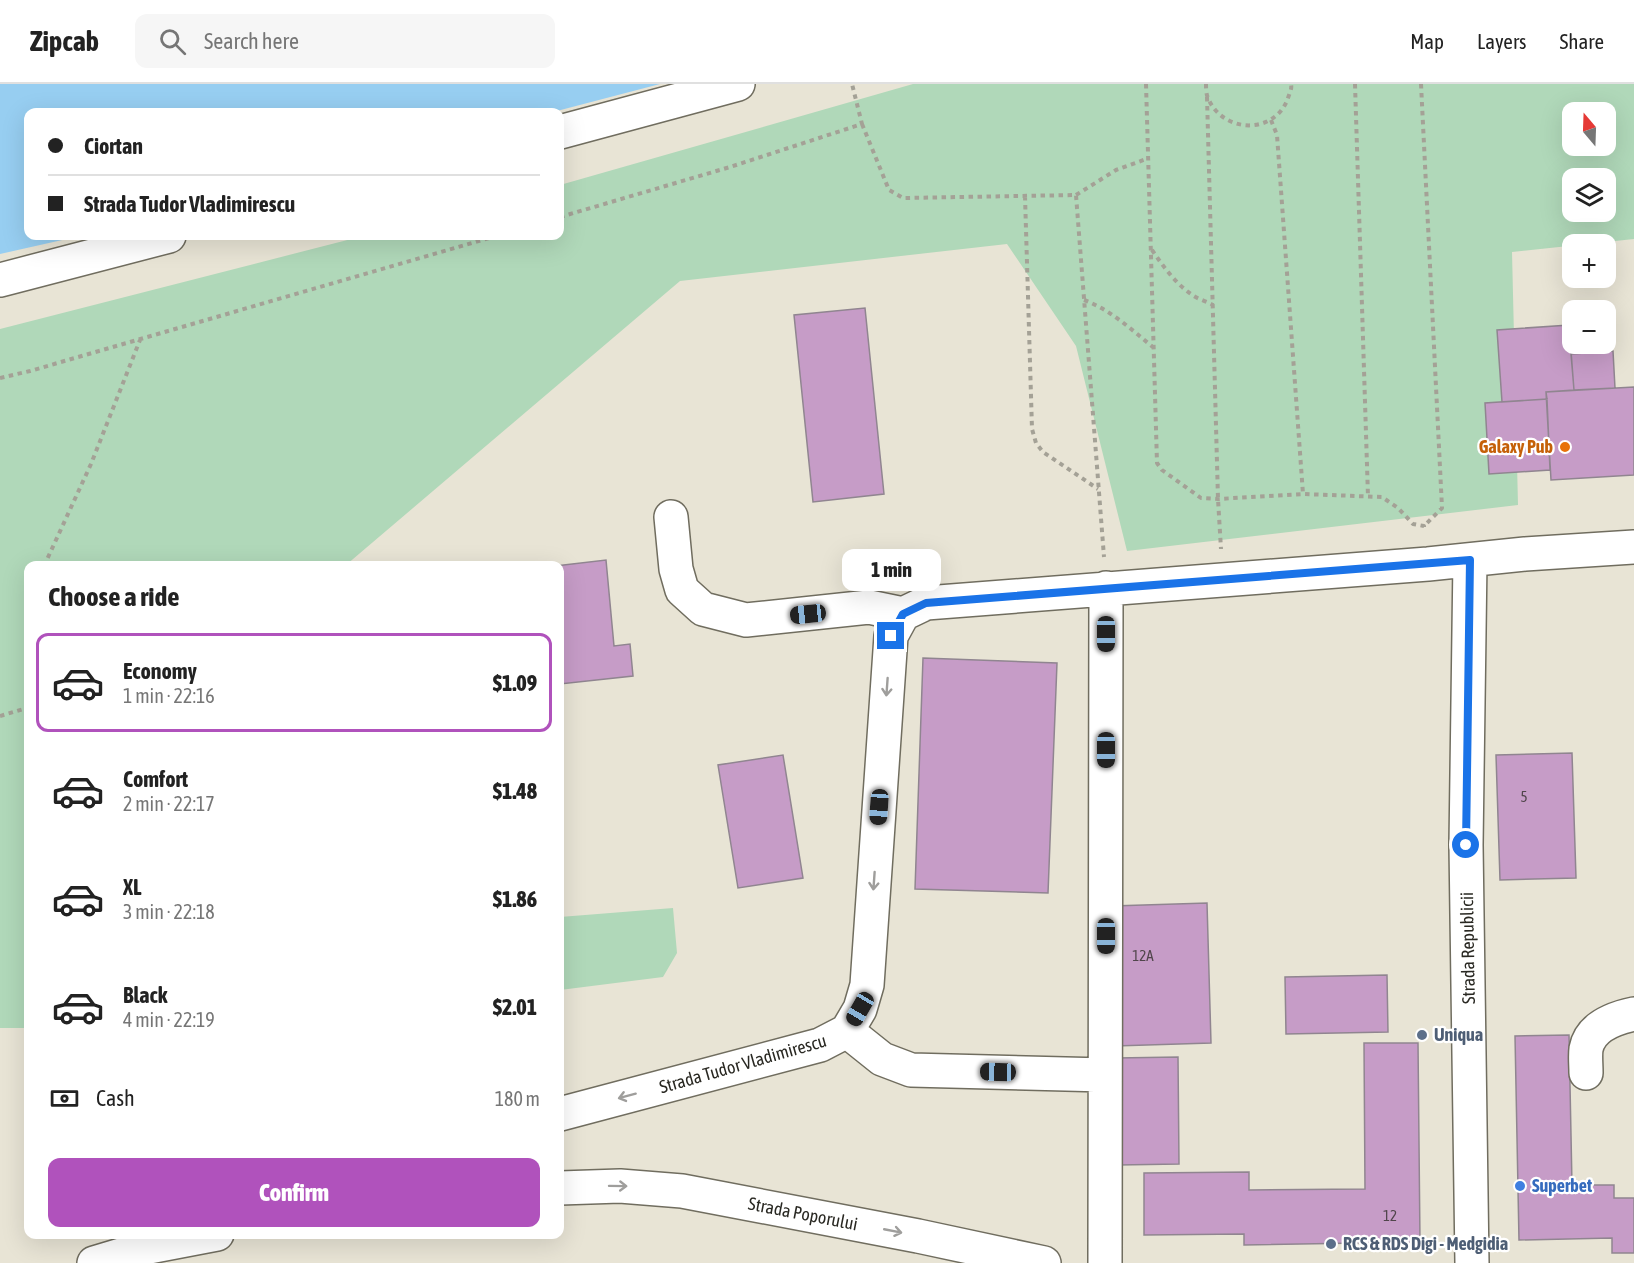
<!DOCTYPE html>
<meta charset="utf-8">
<style>
body{margin:0;font-family:"Asap Condensed",sans-serif;background:#f6f6f6;color:#222;height:100vh;display:flex;flex-direction:column;font-size:22px;white-space:nowrap}
*{box-sizing:border-box;margin:0}
p{font-size:20px;color:#767676}
.icon{flex:none;width:33px;height:33px;fill:none;stroke:currentColor;stroke-width:2;stroke-linecap:round;stroke-linejoin:round}
.map{position:relative;flex:1;overflow:hidden}
.panel{position:absolute;left:24px;top:477px;width:540px;height:678px;display:flex;flex-direction:column;background:#fff;border-radius:12px;box-shadow:0 6px 24px #0002}
.panel>*{flex:none}
.hud{position:absolute;left:24px;top:24px;width:540px;height:132px;border-radius:12px;box-shadow:0 6px 24px #0002;display:grid;align-content:center;height:132px;padding:0 24px;background:#fff}
.needle{width:39px;rotate:341deg}
.fabs{position:absolute;left:1562px;top:18px;display:grid;gap:12px}
.fabs a{display:grid;place-items:center;width:54px;height:54px;border-radius:12px;background:#fff;box-shadow:0 6px 24px #0002;font-size:30px}
.end{position:absolute;width:27px;height:27px;margin:-14px;border:8px solid #1a73e8;background:#fff;box-shadow:0 0 0 3px #fff}
.from{border-radius:50%}
.bubble{position:absolute;height:42px;border-radius:12px;background:#fff;box-shadow:0 6px 24px #0002;font-size:20px;font-weight:800;line-height:42px;text-align:center}
.car{position:absolute;width:18px;height:36px;margin:-18px -9px;border-radius:8px;box-shadow:0 0 4px 2px #0007;background:linear-gradient(#222 24%,#8ab4d8 0 40%,#222 0 76%,#8ab4d8 0 86%,#222 0)}
.hud b{display:flex;align-items:center;gap:21px;height:57px;font-size:22px}
.hud b+b{border-top:2px solid #e0e0e0}
.hud i{width:15px;height:15px;background:#222}
ul{padding:0;list-style:none}
li{display:flex;align-items:center;gap:18px;height:99px;margin:0 12px 9px;padding:0 12px;border:3px solid transparent;border-radius:12px}
li div{flex:1}
li b{display:block;font-size:22px}
li em{font-style:normal;font-weight:800}
li.active{border-color:#b052bc}
li>.icon{width:54px;height:54px;stroke-width:1.5}
h2{padding:0 24px;font-size:27px;line-height:72px}
.pay{display:flex;align-items:center;gap:15px;height:66px;padding:0 24px;font-size:22px}
.pay p{margin-inline-start:auto}
.button{display:flex;gap:12px;margin-top:auto;padding:12px 24px}
.button a{flex:1;height:69px;border-radius:12px;background:#b052bc;color:#fff;font-size:24px;font-weight:800;line-height:69px;text-align:center}
header{display:flex;align-items:center;gap:36px;box-sizing:border-box;height:84px;padding:0 30px;background:#fff;border-bottom:2px solid #e0e0e0}
header strong{font-size:28px}
nav{display:flex;gap:33px;margin-inline-start:auto;font-size:21px}
.search{width:420px;height:54px;background:#f6f6f6;display:flex;align-items:center;gap:15px;box-sizing:border-box;padding:0 21px;border-radius:12px;color:#767676;font-size:22px}
.map>svg:first-child{display:block}
.green{fill:#b0d8b9;fill-rule:evenodd}
.water{fill:#97cef1}
.building{fill:#c69cc7;stroke:#908590;stroke-width:1.5}
.lines{fill:none;stroke-linecap:round;stroke-linejoin:round}
.minor-casing{stroke:#706d5f;stroke-width:36}
.path{stroke:#a4a196;stroke-width:4;stroke-dasharray:4.5 4.5;stroke-linecap:butt}
.minor{stroke:#fff;stroke-width:33}
.oneway{stroke:#9f9e9c}
.route{stroke:#1a73e8;stroke-width:8}
.food-dot{fill:#e8710a;stroke:#fff;stroke-width:2}
.service-dot{fill:#5c6f8a;stroke:#fff;stroke-width:2}
.shop-dot{fill:#3f7fe0;stroke:#fff;stroke-width:2}
.labels{text-anchor:middle;stroke-width:4.5;stroke-linejoin:round;paint-order:stroke}
.number-label{font-size:15px;fill:#50454b}
.food-label{font-size:18px;font-weight:bold;fill:#c56008;stroke:#fff;text-anchor:end}
.street-label{font-size:18px;fill:#292822;stroke:#fff}
.service-label{font-size:18px;font-weight:bold;fill:#4e5e75;stroke:#fff;text-anchor:start}
.shop-label{font-size:18px;font-weight:bold;fill:#366cbe;stroke:#fff;text-anchor:start}
</style>
<header>
<strong>Zipcab</strong>
<div class="search"><svg class="icon" aria-label="search" viewBox="0 0 24 24"><circle cx="10" cy="10" r="6"/><path d="M15 15l6 6"/></svg>Search here</div>
<nav><a>Map</a><a>Layers</a><a>Share</a></nav>
</header>
<div class="map">
<svg width="1634" height="1179" viewBox="0 0 1634 1179">
<rect width="100%" height="100%" fill="#e8e4d5"/>
<path class="green" d="M913,0H1634V155L1512,168L1518,421L1127,467L1076,262L1007,160L680,197L346,481L28,482V944H0V245L363,152H560V101ZM1572,28H1605V62H1572ZM1572,94H1605V128H1572Z
M673,824L677,869L663,893L560,906V833Z"/>
<path class="water" d="M0,0H660L553,28H28V152H80L0,170Z"/>
<path class="building" d="M865,224L884,410L813,418L794,231Z
M1569,241L1574,306L1546,308L1547,315L1502,318L1497,246Z
M1613,267L1615,304L1574,306L1571,270Z
M1634,303V391L1551,396L1546,308Z
M1547,315L1550,386L1489,390L1485,319Z
M606,476L614,562L630,560L633,592L560,600V482H555Z
M923,574L1057,579L1048,809L915,805Z
M1572,669L1576,794L1500,796L1496,671Z
M783,671L803,794L738,804L718,681Z
M1207,819L1211,959L1115,962L1112,822Z
M1387,891L1388,948L1286,950L1285,893Z
M1569,951L1572,1101H1614V1114H1634V1169H1612V1154L1519,1156L1515,952Z
M1364,959H1418L1420,1158L1244,1161V1150L1144,1151V1089L1249,1088V1106L1365,1105Z
M1178,973L1179,1080L1118,1081L1116,974Z"/>
<g class="lines">
<g class="minor-casing">
<path id="minor" d="M560,48L738,0
M0,196L169,152
M671,433L676,485L682,506L703,525L746,536L869,523L903,530
M1470,476L1466,761L1472,1179
M847,947L882,975L911,986L1105,991
M1586,989C1586,981 1585,972 1586,965C1590,943 1615,934 1634,930
M560,1030L820,961L847,947L860,925L867,901L891,552L903,530L926,519L1428,480L1525,470L1634,463
M560,1104L620,1102L682,1107L918,1152L1044,1179
M94,1179L144,1164L217,1150
M1105,1179L1106,504"/>
</g>
<path class="path" d="M1146,0L1157,379L1162,386L1201,414L1218,415L1303,410L1382,413L1398,424L1413,440L1424,442V447
M1206,0C1206,4 1206,10 1208,14C1223,50 1275,51 1288,14C1290,8 1292,5 1291,0
M1355,0L1368,413
M1421,0L1442,424L1424,442
M1207,13L1218,415L1221,465
M1271,36L1277,51L1303,410
M862,40L889,106L903,114L1076,111L1104,473
M1076,111L1116,86L1149,74
M1025,112L1032,345L1036,359L1043,368L1098,405
M560,133L730,83L862,40L852,0
M1152,166C1163,182 1175,199 1191,210C1197,215 1206,217 1213,221
M1084,216C1111,226 1132,246 1154,264
M0,294L30,287L496,152
M44,482L91,380L140,256
M0,632L27,624L28,611"/>
<use href="#minor" class="minor"/>
</g>
<defs><path id="oneway-shaft" d="M-6 0H5M1.5-3L5.5 0L1.5 3" fill="none" stroke-width="1.6" stroke-linecap="round" stroke-linejoin="round" transform="scale(1.5)"/></defs>
<g class="oneway">
<use href="#oneway-shaft" transform="translate(887 603) rotate(94)"/>
<use href="#oneway-shaft" transform="translate(874 797) rotate(94)"/>
<use href="#oneway-shaft" transform="translate(627 1012) rotate(165)"/>
<use href="#oneway-shaft" transform="translate(618 1102) rotate(1)"/>
<use href="#oneway-shaft" transform="translate(893 1147) rotate(11)"/>
</g>
<g class="lines">
<path class="route" d="M891,552L903,530L926,519L1470,476L1466,761"/>
</g>
<circle class="food-dot" cx="1565" cy="363" r="6"/>
<g class="service-dot">
<circle cx="1422" cy="951" r="6"/>
<circle cx="1331" cy="1160" r="6"/>
</g>
<circle class="shop-dot" cx="1520" cy="1102" r="6"/>
<g class="labels">
<g class="number-label">
<text x="1524" y="718">5</text>
<text x="1143" y="877">12A</text>
<text x="1390" y="1137">12</text>
</g>
<g class="food-label">
<text x="1553" y="369">Galaxy Pub</text>
</g>
<g class="street-label">
<text transform="translate(1468 864) rotate(-91)" y="6">Strada Republicii</text>
<text transform="translate(743 980) rotate(-16)" y="6">Strada Tudor Vladimirescu</text>
<text transform="translate(803 1130) rotate(11)" y="6">Strada Poporului</text>
</g>
<g class="service-label">
<text x="1434" y="957">Uniqua</text>
<text x="1343" y="1166">RCS &amp; RDS Digi - Medgidia</text>
</g>
<g class="shop-label">
<text x="1532" y="1108">Superbet</text>
</g>
</g>
</svg>
<div class="fabs">
<a><svg class="needle" viewBox="-14 -14 28 28"><path d="M0-13l5 13h-10z" fill="#e53935"/><path d="M0 13l5-13h-10z" fill="#767676"/></svg></a>
<a><svg class="icon" aria-label="layers" viewBox="0 0 24 24"><path d="M12 4l9 5-9 5-9-5zM3 14l9 5 9-5"/></svg></a>
<a>+</a>
<a>−</a>
</div>
<i class="end from" style="left:1466px;top:761px"></i>
<i class="end" style="left:891px;top:552px"></i>
<div class="bubble" style="left:842px;top:465px;width:99px">1 min</div>
<i class="car" style="left:808px;top:530px;rotate:264deg"></i>
<i class="car" style="left:1106px;top:550px;rotate:180deg"></i>
<i class="car" style="left:1106px;top:666px;rotate:180deg"></i>
<i class="car" style="left:879px;top:723px;rotate:184deg"></i>
<i class="car" style="left:1106px;top:852px;rotate:180deg"></i>
<i class="car" style="left:860px;top:925px;rotate:210deg"></i>
<i class="car" style="left:998px;top:988px;rotate:271deg"></i>
<div class="hud">
<b><i class="from"></i>Ciortan</b>
<b><i></i>Strada Tudor Vladimirescu</b>
</div>
<section class="panel">
<h2>Choose a ride</h2>
<ul>
<li class="active"><svg class="icon" aria-label="car" viewBox="0 0 24 24"><path d="M5 17H2v-5l4-1 3-4h7l3 4 3 1v5h-3M9 17h6M6 11h13"/><circle cx="7" cy="17" r="2"/><circle cx="17" cy="17" r="2"/></svg><div><b>Economy</b><p>1 min · 22:16</p></div><em>$1.09</em></li>
<li><svg class="icon" aria-label="car" viewBox="0 0 24 24"><path d="M5 17H2v-5l4-1 3-4h7l3 4 3 1v5h-3M9 17h6M6 11h13"/><circle cx="7" cy="17" r="2"/><circle cx="17" cy="17" r="2"/></svg><div><b>Comfort</b><p>2 min · 22:17</p></div><em>$1.48</em></li>
<li><svg class="icon" aria-label="car" viewBox="0 0 24 24"><path d="M5 17H2v-5l4-1 3-4h7l3 4 3 1v5h-3M9 17h6M6 11h13"/><circle cx="7" cy="17" r="2"/><circle cx="17" cy="17" r="2"/></svg><div><b>XL</b><p>3 min · 22:18</p></div><em>$1.86</em></li>
<li><svg class="icon" aria-label="car" viewBox="0 0 24 24"><path d="M5 17H2v-5l4-1 3-4h7l3 4 3 1v5h-3M9 17h6M6 11h13"/><circle cx="7" cy="17" r="2"/><circle cx="17" cy="17" r="2"/></svg><div><b>Black</b><p>4 min · 22:19</p></div><em>$2.01</em></li>
</ul>
<div class="pay"><svg class="icon" aria-label="cash" viewBox="0 0 24 24"><path d="M3 7h18v10H3z"/><circle cx="12" cy="12" r="2"/></svg>Cash<p>180 m</p></div>
<div class="button"><a>Confirm</a></div>
</section>
</div>
